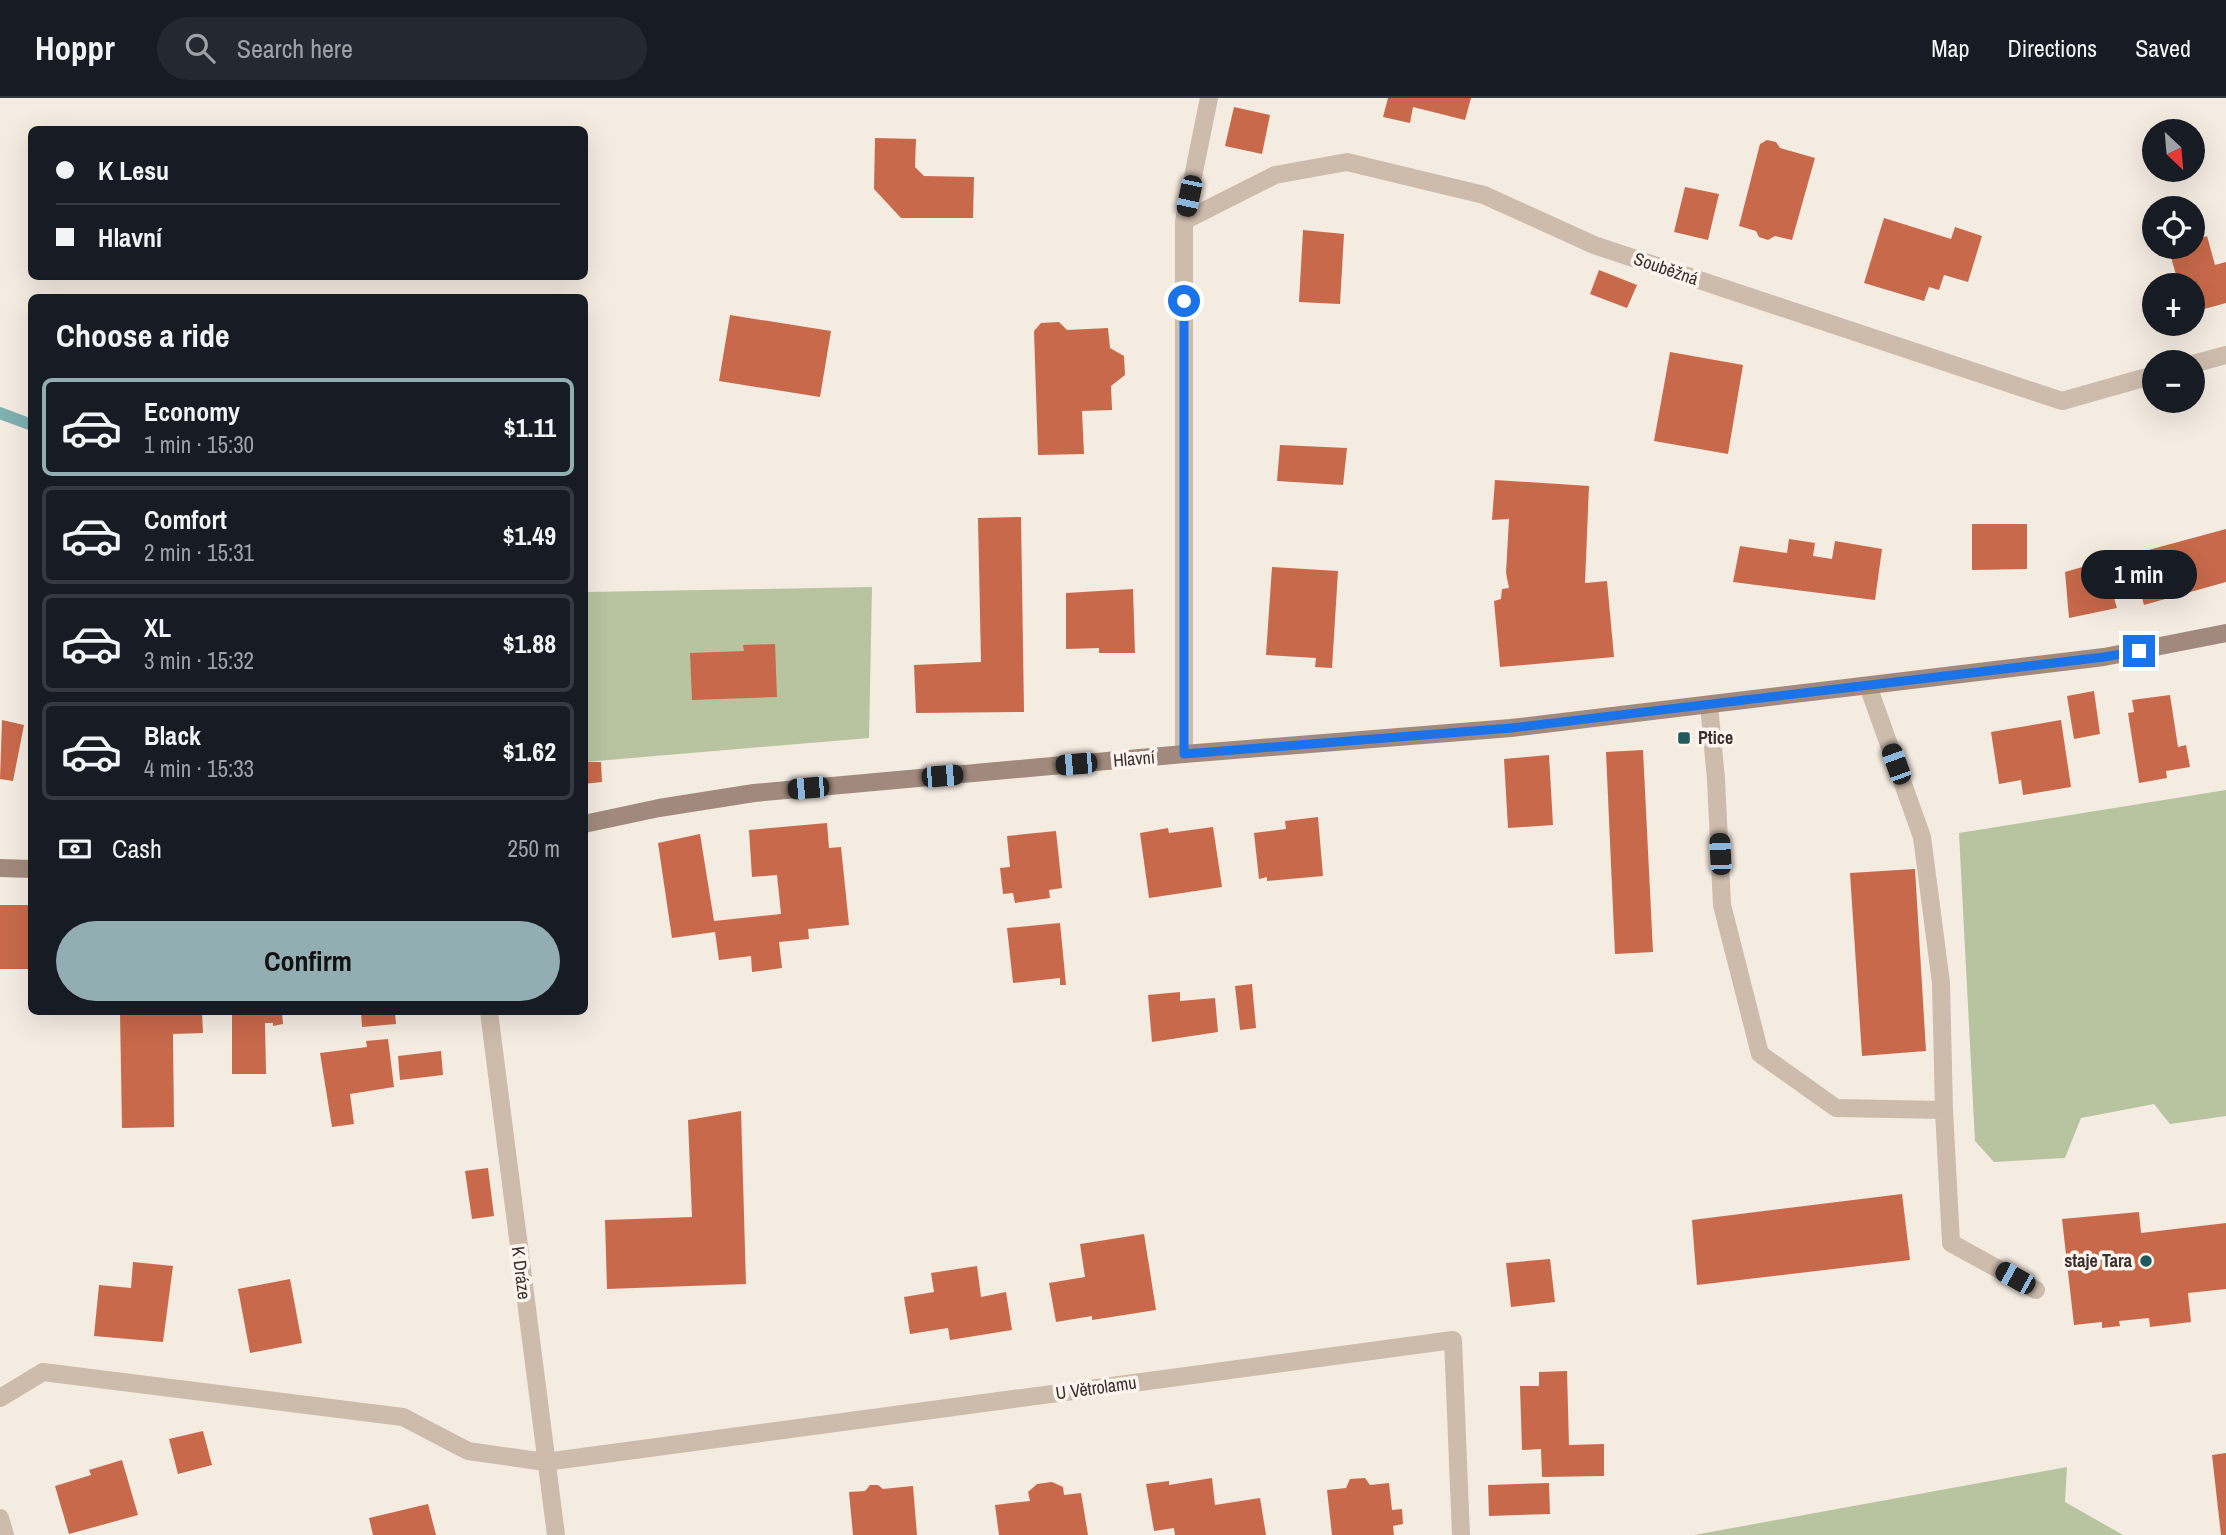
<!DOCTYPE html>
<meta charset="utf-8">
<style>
body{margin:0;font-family:"Archivo Narrow",sans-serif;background:#242831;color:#f1f3f6;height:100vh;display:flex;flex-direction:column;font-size:26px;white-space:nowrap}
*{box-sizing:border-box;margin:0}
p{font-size:23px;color:#9ea1a6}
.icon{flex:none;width:38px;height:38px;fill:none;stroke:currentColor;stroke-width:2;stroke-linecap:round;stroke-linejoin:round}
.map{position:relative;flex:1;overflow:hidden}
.panel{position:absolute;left:28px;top:196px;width:560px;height:721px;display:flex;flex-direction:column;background:#171b24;border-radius:10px;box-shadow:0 7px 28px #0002}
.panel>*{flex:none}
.banner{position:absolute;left:28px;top:28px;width:560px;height:154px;border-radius:10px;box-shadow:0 7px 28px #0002;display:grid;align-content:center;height:154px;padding:0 28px;background:#171b24}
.needle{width:46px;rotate:154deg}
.fabs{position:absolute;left:2142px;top:21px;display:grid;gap:14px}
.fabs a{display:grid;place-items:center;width:63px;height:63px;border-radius:50%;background:#171b24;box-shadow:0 7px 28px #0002;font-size:35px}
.end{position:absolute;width:32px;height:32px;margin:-16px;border:9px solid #1a73e8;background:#fff;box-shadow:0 0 0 4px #fff}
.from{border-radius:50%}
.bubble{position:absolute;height:49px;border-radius:24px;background:#171b24;box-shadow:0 7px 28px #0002;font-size:23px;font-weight:700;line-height:49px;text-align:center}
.car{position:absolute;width:21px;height:42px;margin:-21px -10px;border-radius:9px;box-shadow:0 0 5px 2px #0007;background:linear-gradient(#222 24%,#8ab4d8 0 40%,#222 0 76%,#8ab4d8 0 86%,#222 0)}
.banner b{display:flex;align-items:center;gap:24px;height:66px;font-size:26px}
.banner b+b{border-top:2px solid #363941}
.banner i{width:18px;height:18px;background:#f1f3f6}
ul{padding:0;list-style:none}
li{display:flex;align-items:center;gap:21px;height:98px;margin:0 14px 10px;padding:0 14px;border:4px solid #363941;border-radius:10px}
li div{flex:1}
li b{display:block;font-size:26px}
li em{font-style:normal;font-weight:700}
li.current{border-color:#92aeb2}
li>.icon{width:63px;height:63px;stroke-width:1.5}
h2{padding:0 28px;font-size:32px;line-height:84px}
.pay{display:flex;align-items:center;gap:18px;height:77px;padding:0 28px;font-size:26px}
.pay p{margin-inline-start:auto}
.action{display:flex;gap:14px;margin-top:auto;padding:14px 28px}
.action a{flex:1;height:80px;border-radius:42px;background:#92aeb2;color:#111;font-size:28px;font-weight:700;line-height:80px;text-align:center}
header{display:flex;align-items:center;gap:42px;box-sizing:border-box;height:98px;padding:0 35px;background:#171b24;border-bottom:2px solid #363941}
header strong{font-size:33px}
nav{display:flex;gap:38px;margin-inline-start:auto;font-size:24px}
.search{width:490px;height:63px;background:#242831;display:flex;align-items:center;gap:18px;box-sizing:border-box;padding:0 24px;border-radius:38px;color:#9ea1a6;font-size:26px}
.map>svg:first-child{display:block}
.green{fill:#b8c4a0}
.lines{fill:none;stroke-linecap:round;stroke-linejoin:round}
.stream{stroke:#7fb0b2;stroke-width:12}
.building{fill:#c8694b}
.service{stroke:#cdbbac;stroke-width:18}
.minor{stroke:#cdbbac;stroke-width:18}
.secondary{stroke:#a18a7d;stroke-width:18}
.route{stroke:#1a73e8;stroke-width:9}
.poi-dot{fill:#1f5a5e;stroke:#fbf5ee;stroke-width:2.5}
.labels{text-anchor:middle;stroke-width:7;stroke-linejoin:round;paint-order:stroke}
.street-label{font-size:18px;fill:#3b302b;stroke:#fbf5ee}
.poi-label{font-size:18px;font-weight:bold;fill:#3b302b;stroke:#fbf5ee;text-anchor:start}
</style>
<header>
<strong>Hoppr</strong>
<div class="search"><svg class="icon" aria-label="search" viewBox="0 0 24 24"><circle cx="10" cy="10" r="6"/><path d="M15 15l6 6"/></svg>Search here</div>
<nav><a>Map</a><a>Directions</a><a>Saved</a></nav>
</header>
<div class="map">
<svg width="2226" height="1437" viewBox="0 0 2226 1437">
<rect width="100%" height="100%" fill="#f4ebe1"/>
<path class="green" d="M872,489L869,640L585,664V494Z
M2226,692V1018L2170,1026L2154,1006L2081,1020L2065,1060L1994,1064L1975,1043L1959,735Z
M2067,1369L2065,1404L2123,1437H1694Z"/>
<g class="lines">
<path class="stream" d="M0,315L32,327"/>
</g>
<path class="building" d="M1388,0H1471L1465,22L1413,9L1410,25L1383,19Z
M1234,9L1270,17L1262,56L1225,48Z
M875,40L916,41L915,69L924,78L974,79L973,120H901L874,91Z
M1767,42L1776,44L1780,50L1815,60L1792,142L1775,138L1768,142L1759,139L1756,133L1739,128L1760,46Z
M1685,89L1719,96L1708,142L1674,134Z
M1884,120L1951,141L1955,129L1982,138L1968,184L1944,177L1939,192L1929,189L1924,203L1864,185Z
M1303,132L1344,136L1340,206L1299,204Z
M2207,138L2215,167L2226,164V205L2193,214V187H2179L2168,149H2193V142Z
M1599,172L1637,187L1627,210L1590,196Z
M730,217L831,233L820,299L719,283Z
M1059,224L1067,232L1108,230L1110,250L1124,258L1125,277L1111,288L1112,312L1082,313L1084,356L1038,357L1034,233L1041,225Z
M1670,254L1743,267L1728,356L1654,343Z
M1280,347L1347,350L1343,387L1277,383Z
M1495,382L1589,388L1585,485L1607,483L1614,559L1500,569L1494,503L1501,501L1502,491L1509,490L1506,475L1509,421L1492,422Z
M1021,419L1024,614L916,615L914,567L981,564L978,420Z
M1972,426H2027V471L1972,472Z
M2226,431V484L2144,507L2130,457Z
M1789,441L1815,445L1813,458L1832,461L1835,443L1882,451L1875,502L1733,484L1740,448L1787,455Z
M2103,463L2117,510L2069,520L2065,474Z
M1272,469L1338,473L1332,570L1315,569L1316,560L1266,557Z
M1133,491L1135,555H1099V550L1066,551V495Z
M775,546L777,599L692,602L690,555L744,553L743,547Z
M2094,593L2100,636L2074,641L2067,598Z
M2170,597L2178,649L2186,647L2190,669L2166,673L2167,680L2139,685L2128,615L2134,614L2132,602Z
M2,622L24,627L13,683L0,681Z
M2061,622L2071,689L2023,697L2021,682L1999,686L1991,634Z
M1643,652L1653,854L1615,856L1606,654Z
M1549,657L1553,727L1508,730L1504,661Z
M584,664H601L602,684L584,686Z
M1318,719L1323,778L1267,783V779L1259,781L1254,735L1286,731L1285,723Z
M827,725L829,750L841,749L849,827L808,831L809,841L779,844L782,870L752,874L751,858L719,862L715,834L672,840L658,745L700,736L714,823L781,816L777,777L752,779L749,732Z
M1213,729L1222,789L1149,800L1140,735L1168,730L1169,735Z
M1056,733L1062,790L1049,792L1050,800L1015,805L1013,795L1003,796L1000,770L1010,769L1007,738Z
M1915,771L1926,953L1862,958L1850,775Z
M0,807H32V871H0Z
M1060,825L1066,887H1060V880L1013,885L1007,830Z
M1252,886L1256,930L1240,932L1235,888Z
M1180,894V903L1215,900L1218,934L1152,944L1148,897Z
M120,914H202L203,935L173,936L174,1029L122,1030Z
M232,914H282L283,926L273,928V925H265L266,976H232Z
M361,914H395L396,926L362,929Z
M388,941L394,989L350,996L354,1026L332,1029L320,955L367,949L366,943Z
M441,953L443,977L400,982L398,958Z
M741,1013L746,1186L607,1191L605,1122L692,1119L688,1022Z
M488,1070L494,1118L472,1121L465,1073Z
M1902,1096L1910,1162L1697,1187L1692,1122Z
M2139,1114L2141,1135L2226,1125V1191L2188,1195L2191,1224L2150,1229L2149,1220L2119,1223L2120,1228L2102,1230V1224L2074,1227L2062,1121Z
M1144,1136L1156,1212L1092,1222V1218L1056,1224L1049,1185L1085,1179L1080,1146Z
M1550,1161L1555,1204L1511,1209L1506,1165Z
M133,1164L173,1168L163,1244L94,1238L99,1187L131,1190Z
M977,1168L981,1199L1006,1194L1012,1232L950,1242L948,1230L910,1236L904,1199L934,1194L931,1175Z
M290,1181L302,1245L250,1255L238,1191Z
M1567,1273L1569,1347L1604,1346V1378L1542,1379L1541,1351L1522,1352L1520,1288H1539V1274Z
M203,1333L212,1367L178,1376L169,1341Z
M2226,1355V1437H2221L2212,1357Z
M122,1362L138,1417L69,1436L55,1388L91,1377L89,1372Z
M1212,1380L1215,1407L1260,1400L1266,1437H1175L1174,1430L1154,1433L1146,1386L1169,1383V1387Z
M1365,1380L1370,1387L1389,1385L1392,1412L1402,1411L1403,1426L1393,1428L1394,1437H1332L1327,1392L1346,1390L1350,1381Z
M1052,1384L1063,1389L1064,1397L1081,1395L1088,1437H999L995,1407L1030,1403L1028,1394L1037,1386Z
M1549,1385L1550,1416L1489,1418L1488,1387Z
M870,1387H878L883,1391L913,1388L917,1437H853L849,1394L865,1393Z
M428,1406L436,1437H373L369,1420Z"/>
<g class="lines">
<path class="service" d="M1868,588L1922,739L1941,885L1944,1012L1951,1145L2036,1192
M1709,607L1716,681L1722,807L1760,956L1836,1010L1944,1012"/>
<path class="minor" d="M1184,123L1275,77L1347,64L1484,97L1594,147L2062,303L2154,277
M2193,266L2226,257
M1184,656V123L1209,0
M489,914L556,1437
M0,1300L43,1274L403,1319L468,1353L545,1364L1453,1242L1461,1437
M0,1420L5,1437"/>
<path class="secondary" d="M584,726L659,710L754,695L1184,656L1511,630L2104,559L2226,535
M0,770L32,771"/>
</g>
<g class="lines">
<path class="route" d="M1184,203V656L1511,630L2104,559L2139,553"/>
</g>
<g class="poi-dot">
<rect x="1677" y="633" width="14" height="14" rx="3.5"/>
<circle cx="2146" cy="1163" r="7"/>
</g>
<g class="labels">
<g class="street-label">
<text transform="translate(1666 171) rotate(19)" y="6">Souběžná</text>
<text transform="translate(1134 661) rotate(-5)" y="6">Hlavní</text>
<text transform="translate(521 1175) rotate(83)" y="6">K Dráze</text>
<text transform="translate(1096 1290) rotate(-8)" y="6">U Větrolamu</text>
</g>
<g class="poi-label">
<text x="1698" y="646">Ptice</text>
<text x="2132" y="1169" text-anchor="end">staje Tara</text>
</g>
</g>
</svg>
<div class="fabs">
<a><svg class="needle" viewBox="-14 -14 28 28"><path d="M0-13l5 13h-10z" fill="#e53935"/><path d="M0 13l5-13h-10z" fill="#9ea1a6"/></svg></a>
<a><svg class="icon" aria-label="locate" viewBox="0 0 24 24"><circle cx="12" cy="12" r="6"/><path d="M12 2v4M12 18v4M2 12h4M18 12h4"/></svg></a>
<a>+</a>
<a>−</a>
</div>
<i class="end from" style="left:1184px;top:203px"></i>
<i class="end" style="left:2139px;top:553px"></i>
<div class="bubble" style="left:2081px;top:452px;width:116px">1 min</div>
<i class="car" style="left:1189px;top:98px;rotate:192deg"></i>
<i class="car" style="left:1076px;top:666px;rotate:265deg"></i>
<i class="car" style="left:1896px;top:666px;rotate:340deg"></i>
<i class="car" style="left:942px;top:678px;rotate:85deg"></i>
<i class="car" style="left:808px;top:690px;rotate:265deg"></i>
<i class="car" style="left:1720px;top:756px;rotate:357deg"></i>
<i class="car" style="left:2015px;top:1180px;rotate:299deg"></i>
<div class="banner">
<b><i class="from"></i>K Lesu</b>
<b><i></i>Hlavní</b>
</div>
<section class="panel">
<h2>Choose a ride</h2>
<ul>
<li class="current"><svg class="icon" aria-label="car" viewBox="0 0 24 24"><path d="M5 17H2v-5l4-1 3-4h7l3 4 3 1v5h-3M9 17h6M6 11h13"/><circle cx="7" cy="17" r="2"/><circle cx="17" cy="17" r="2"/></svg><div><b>Economy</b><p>1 min · 15:30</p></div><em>$1.11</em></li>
<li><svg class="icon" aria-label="car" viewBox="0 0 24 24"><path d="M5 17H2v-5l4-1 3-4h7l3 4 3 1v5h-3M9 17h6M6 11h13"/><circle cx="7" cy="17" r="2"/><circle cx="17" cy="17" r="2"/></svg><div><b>Comfort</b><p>2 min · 15:31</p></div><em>$1.49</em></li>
<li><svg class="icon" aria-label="car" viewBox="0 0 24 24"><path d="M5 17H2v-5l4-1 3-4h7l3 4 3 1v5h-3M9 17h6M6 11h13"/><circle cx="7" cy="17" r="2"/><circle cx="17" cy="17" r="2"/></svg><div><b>XL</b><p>3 min · 15:32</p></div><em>$1.88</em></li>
<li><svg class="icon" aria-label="car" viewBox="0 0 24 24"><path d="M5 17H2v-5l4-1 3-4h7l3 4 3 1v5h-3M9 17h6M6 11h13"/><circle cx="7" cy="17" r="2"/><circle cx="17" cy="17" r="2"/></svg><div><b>Black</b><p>4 min · 15:33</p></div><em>$1.62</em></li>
</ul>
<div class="pay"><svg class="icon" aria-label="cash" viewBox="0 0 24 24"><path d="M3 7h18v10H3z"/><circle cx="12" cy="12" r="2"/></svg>Cash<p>250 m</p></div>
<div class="action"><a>Confirm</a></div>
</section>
</div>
